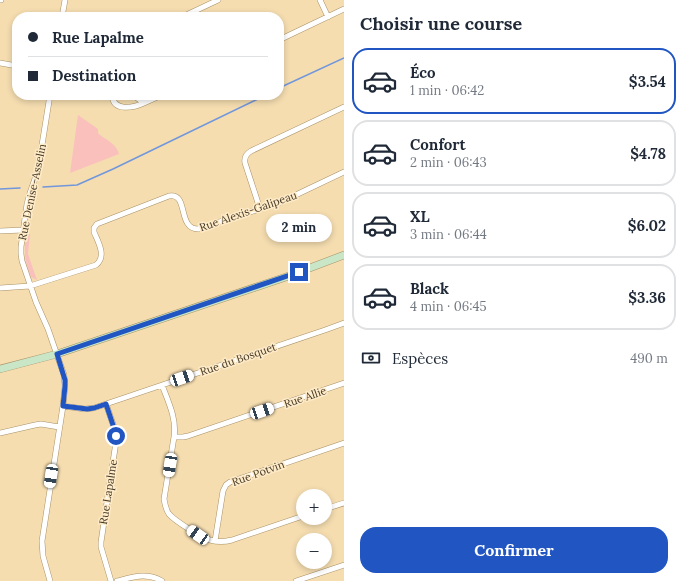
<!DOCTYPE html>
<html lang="fr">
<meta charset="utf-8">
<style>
body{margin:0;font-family:Lora,serif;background:#f6f6f7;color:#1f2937;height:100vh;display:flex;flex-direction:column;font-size:15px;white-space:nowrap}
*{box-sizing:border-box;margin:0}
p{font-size:13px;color:#747a83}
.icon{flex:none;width:22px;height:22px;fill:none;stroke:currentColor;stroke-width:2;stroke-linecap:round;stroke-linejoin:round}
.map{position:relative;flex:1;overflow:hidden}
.drawer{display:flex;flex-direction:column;background:#fff;width:340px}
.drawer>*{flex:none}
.guide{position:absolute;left:12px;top:12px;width:272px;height:88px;border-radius:16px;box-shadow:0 2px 6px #0003;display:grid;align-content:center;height:88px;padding:0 16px;background:#fff}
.controls{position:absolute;left:296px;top:489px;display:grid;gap:8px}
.controls a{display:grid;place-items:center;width:36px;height:36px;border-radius:50%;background:#fff;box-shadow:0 2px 6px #0003;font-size:20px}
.end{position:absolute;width:18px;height:18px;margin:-9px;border:5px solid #2055c2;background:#fff;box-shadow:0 0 0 2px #fff}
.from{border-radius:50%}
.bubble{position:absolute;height:28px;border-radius:14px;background:#fff;box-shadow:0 2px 6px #0003;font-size:13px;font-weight:800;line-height:28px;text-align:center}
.car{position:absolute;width:12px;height:24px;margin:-12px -6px;border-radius:5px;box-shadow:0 0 3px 1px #0007;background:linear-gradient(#fff 24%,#345 0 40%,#fff 0 76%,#345 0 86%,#fff 0)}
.guide b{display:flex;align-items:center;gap:14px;height:38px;font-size:15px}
.guide b+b{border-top:1px solid #e0e1e3}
.guide i{width:10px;height:10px;background:#1f2937}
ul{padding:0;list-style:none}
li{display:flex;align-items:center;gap:12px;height:66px;margin:0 8px 6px;padding:0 8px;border:2px solid #e0e1e3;border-radius:16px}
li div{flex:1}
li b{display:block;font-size:15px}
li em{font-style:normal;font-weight:800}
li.active{border-color:#2055c2}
li>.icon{width:36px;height:36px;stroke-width:1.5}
h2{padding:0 16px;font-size:18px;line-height:48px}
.pay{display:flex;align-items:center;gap:10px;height:44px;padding:0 16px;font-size:15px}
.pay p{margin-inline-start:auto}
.button{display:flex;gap:8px;margin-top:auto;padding:8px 16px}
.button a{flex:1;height:46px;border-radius:16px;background:#2055c2;color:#fff;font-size:16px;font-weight:800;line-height:46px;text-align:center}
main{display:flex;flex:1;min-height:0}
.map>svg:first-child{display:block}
.green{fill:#fac0bc}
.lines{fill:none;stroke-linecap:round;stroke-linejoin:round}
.stream{stroke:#7196dc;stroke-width:1.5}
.street-casing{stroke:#a89167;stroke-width:6}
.secondary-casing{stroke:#a89167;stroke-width:8}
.street{stroke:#fff;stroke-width:5}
.secondary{stroke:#c9e7c7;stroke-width:7}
.route{stroke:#2055c2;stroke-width:5}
.labels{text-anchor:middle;stroke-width:3;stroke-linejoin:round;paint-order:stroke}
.street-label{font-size:11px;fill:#453b29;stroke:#ffebc7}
</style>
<main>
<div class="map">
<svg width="344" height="581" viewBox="0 0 344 581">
<rect width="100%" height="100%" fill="#f5ddb0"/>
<path class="green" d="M78,115L98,129V133L100,135C107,140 117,145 119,154L70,173Z
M26,234H30L28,254L30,260L37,280L31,277C24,260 24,252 26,234Z"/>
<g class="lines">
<path class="stream" d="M279,88L344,58
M43,187L77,185L113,169L266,95
M0,189L20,188"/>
<g class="street-casing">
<path id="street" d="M0,0H1
M320,0L328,17
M62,15L74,17
M62,17L65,0
M182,17L218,0
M279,40L344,9
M0,63L17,66
M50,95L38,170L30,193L27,204L21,247V254L22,261L36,302L48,329L64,375L65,386L63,406L42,541L43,556L50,581
M112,95C113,112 133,108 144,103L133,95
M144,103L162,95
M260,209L245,163C244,158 246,154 251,151L344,107
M0,231L23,230
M0,288L30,286L96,265C107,256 98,242 94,232V228L97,224L169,196C189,192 177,229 198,229L281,202L344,172
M162,385C168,401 177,419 174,437L164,499C165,505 166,510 169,514C175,521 202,538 210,540C217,542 225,542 232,540L303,516
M106,404L115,430L116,442L101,542V547L111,581
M63,406L85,409L94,408L325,330L344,323
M0,433L35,425L41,424L59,427
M174,437H183L188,436L344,383
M325,509L344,503
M215,541L223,491L226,485L230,482L344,443
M117,581C133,577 147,572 162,581
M296,581L344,565"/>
</g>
<g class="secondary-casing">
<path id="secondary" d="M0,369L57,354L286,277L344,255"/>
</g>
<use href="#street" class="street"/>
<use href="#secondary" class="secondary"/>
</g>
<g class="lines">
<path class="route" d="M116,436L114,428L106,404L94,408L87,409L63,406L65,386V380L57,354L299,272"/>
</g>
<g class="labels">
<g class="street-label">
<text transform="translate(32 192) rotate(-78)" y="4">Rue Denise-Asselin</text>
<text transform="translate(248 211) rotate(-19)" y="4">Rue Alexis-Galipeau</text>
<text transform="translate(238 359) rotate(-19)" y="4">Rue du Bosquet</text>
<text transform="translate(305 397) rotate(-19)" y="4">Rue Allie</text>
<text transform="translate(258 473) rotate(-20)" y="4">Rue Potvin</text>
<text transform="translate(108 492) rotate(-81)" y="4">Rue Lapalme</text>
</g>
</g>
</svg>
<div class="controls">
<a>+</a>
<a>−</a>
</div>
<i class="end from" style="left:116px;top:436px"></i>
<i class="end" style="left:299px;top:272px"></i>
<div class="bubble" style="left:266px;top:214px;width:66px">2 min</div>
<i class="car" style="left:182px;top:378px;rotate:71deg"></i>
<i class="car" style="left:262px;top:411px;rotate:71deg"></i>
<i class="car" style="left:170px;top:465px;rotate:189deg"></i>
<i class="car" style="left:51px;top:476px;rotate:189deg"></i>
<i class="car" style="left:198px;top:535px;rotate:304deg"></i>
<div class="guide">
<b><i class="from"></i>Rue Lapalme</b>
<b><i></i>Destination</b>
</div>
</div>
<section class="drawer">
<h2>Choisir une course</h2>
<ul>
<li class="active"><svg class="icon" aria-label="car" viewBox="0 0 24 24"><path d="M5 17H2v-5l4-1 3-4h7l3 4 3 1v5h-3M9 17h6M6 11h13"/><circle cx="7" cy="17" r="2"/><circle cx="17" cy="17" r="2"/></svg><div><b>Éco</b><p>1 min · 06:42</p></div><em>$3.54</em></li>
<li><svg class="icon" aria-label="car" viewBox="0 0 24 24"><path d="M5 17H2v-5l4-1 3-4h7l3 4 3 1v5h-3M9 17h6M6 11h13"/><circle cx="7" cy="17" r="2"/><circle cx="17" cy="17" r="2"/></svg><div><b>Confort</b><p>2 min · 06:43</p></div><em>$4.78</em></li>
<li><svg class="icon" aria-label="car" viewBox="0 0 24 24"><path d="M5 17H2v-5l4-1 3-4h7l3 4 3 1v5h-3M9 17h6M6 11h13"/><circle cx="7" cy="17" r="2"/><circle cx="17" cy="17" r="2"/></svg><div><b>XL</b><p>3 min · 06:44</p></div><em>$6.02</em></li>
<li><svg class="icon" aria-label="car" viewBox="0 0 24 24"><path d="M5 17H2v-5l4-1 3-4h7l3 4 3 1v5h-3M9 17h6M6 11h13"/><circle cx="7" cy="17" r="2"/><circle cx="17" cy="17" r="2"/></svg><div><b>Black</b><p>4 min · 06:45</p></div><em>$3.36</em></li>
</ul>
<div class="pay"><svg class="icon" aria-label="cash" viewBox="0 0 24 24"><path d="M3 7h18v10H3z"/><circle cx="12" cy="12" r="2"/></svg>Espèces<p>490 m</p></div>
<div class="button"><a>Confirmer</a></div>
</section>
</main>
